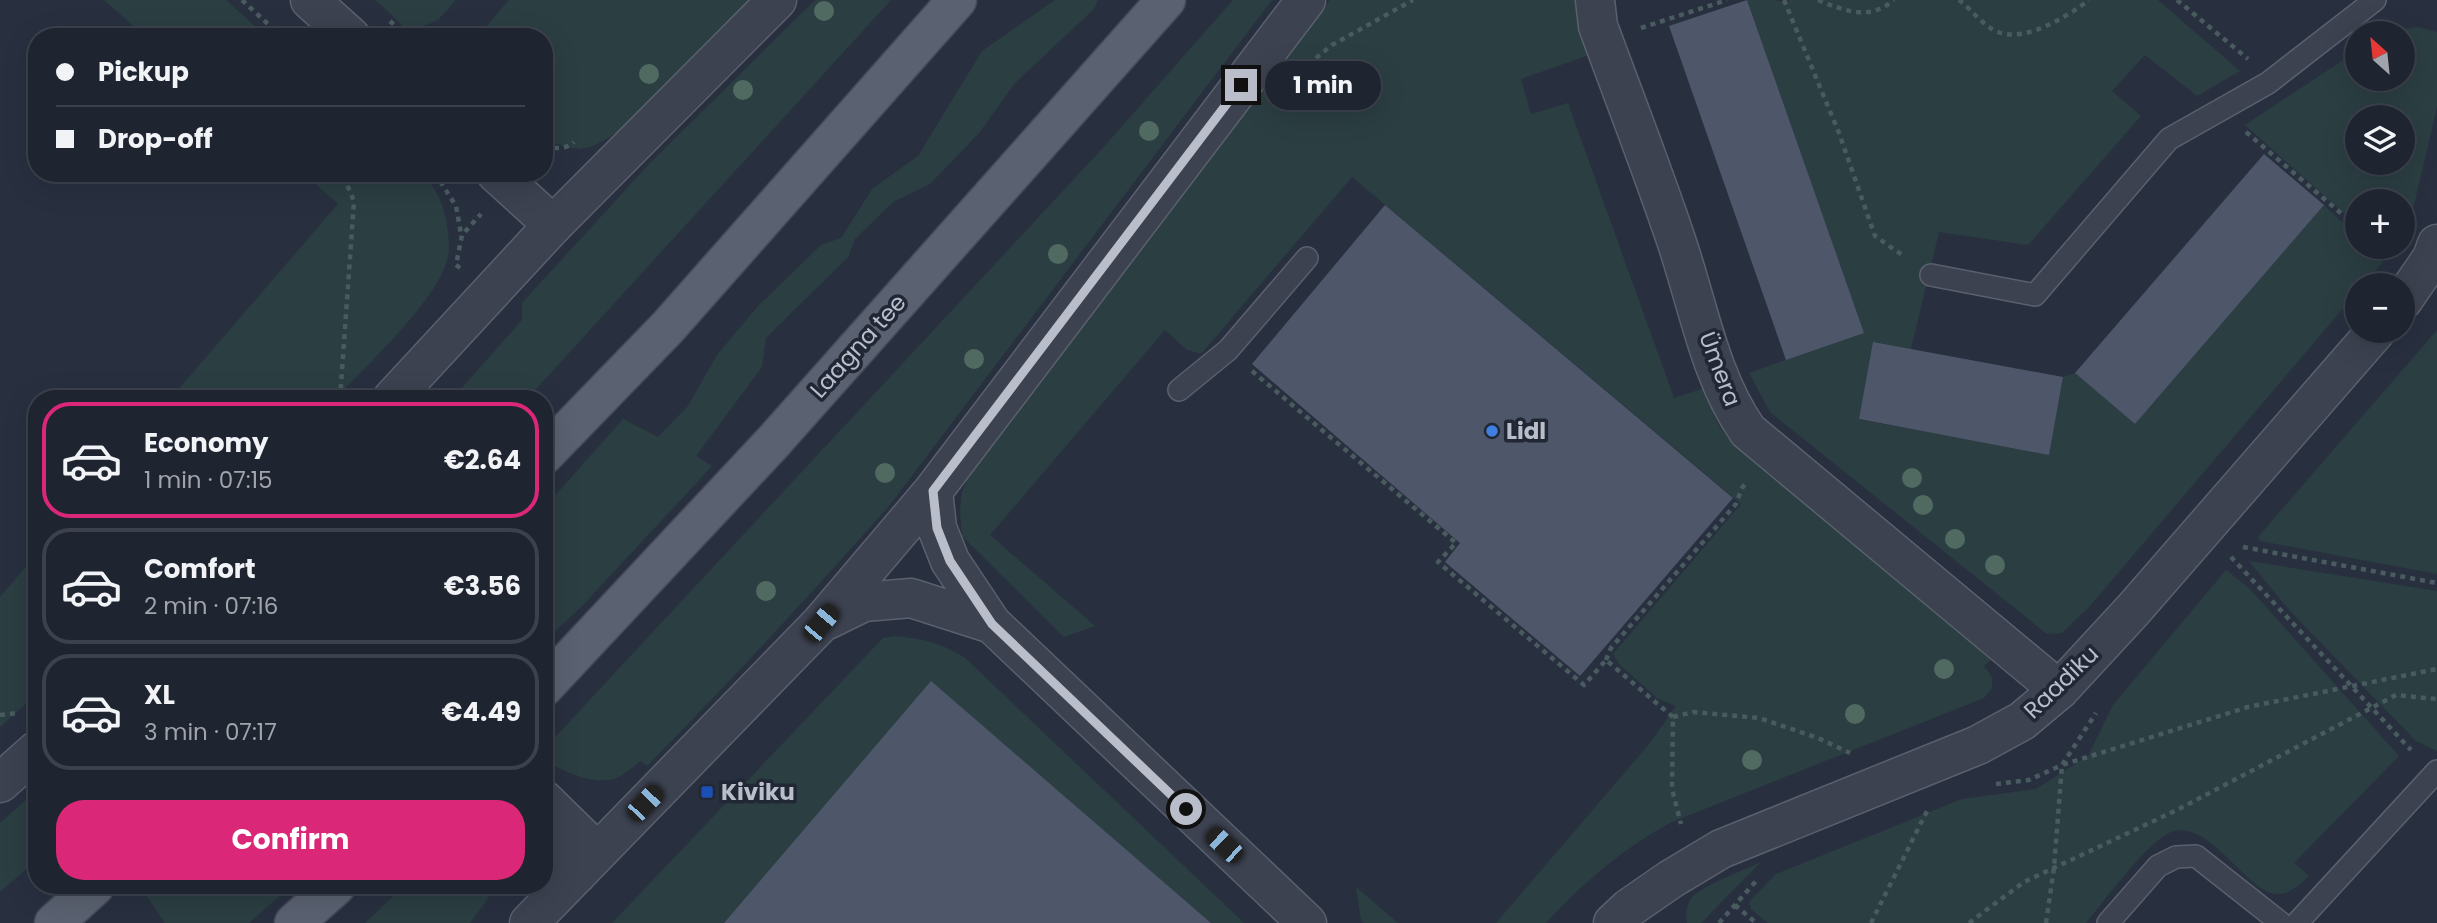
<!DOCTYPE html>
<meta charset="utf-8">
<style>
body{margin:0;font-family:Poppins,sans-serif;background:#2b303c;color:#f1f3f6;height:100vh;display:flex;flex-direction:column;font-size:26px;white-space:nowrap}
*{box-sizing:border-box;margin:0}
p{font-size:23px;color:#a1a4ab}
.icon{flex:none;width:38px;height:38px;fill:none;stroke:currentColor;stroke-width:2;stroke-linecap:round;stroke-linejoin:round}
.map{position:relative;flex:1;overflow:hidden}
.details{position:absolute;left:28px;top:390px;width:525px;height:504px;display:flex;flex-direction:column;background:#1e2430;border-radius:28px;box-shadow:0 7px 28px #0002,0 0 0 2px #3c414c}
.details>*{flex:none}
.top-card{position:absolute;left:28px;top:28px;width:525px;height:154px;border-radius:28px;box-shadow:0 7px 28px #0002,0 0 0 2px #3c414c;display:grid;align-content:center;height:154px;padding:0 28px;background:#1e2430}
.needle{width:46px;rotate:333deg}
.tools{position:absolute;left:2345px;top:21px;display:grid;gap:14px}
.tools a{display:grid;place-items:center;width:70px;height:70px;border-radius:50%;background:#1e2430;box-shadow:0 7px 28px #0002,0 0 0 2px #3c414c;font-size:35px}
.end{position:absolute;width:32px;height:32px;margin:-16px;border:9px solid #b9beca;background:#111;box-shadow:0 0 0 4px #111}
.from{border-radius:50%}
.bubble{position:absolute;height:49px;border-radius:24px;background:#1e2430;box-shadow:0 7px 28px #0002,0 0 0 2px #3c414c;font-size:23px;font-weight:700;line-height:49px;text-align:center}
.car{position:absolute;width:21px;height:42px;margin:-21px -10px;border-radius:9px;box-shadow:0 0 5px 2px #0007;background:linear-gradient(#222 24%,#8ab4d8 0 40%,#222 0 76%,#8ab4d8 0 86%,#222 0)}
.top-card b{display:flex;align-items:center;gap:24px;height:66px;font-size:26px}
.top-card b+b{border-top:2px solid #3c414c}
.top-card i{width:18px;height:18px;background:#f1f3f6}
ul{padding:12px 0 0;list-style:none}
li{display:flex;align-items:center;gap:21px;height:116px;margin:0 14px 10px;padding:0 14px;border:4px solid #3c414c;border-radius:28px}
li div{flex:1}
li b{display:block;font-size:26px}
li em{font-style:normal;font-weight:700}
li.selected{border-color:#db2777}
li>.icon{width:63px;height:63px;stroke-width:1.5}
.primary-button{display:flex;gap:14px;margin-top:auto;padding:14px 28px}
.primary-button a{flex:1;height:80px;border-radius:28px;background:#db2777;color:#fff;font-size:28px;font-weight:700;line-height:80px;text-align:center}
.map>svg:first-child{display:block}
.green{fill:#2b3e42;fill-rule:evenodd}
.building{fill:#4e5669}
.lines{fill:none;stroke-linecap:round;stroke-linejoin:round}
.service-casing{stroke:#5a606d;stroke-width:24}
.minor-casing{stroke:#5a606d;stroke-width:41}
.tertiary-casing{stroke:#5a606d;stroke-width:41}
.primary-casing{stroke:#464b59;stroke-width:41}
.path{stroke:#4a5b60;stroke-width:4.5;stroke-dasharray:5 5;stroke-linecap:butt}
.service{stroke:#3c4250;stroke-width:21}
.minor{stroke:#3c4250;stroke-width:38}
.tertiary{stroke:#3c4250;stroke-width:38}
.primary{stroke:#5a6170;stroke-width:38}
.tree{fill:#506a62}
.route{stroke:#b9beca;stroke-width:9}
.shop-dot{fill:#3f7fe0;stroke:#212735;stroke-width:2.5}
.transit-dot{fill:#1a4fb4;stroke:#212735;stroke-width:2.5}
.labels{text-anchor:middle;stroke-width:7;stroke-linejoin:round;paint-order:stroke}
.street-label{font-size:23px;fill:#b9beca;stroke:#212735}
.poi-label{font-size:23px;font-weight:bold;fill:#b9beca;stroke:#212735;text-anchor:start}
</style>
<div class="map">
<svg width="2437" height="923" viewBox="0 0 2437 923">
<rect width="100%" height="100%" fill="#283040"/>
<path class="green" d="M104,0H226L267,37H146Z
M376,0H456L438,20L409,32Z
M509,0H752L621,130C586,152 583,153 544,140V37H477Z
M815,0H891L527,399H452L522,320V303L650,163Z
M1055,0H1098L1094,9L1015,83L979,133L930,184L893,202L855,239L848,257L766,338L762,367L696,456L712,466L583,605L544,642V508L623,419L658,437L688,406L717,355L758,306L821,245L841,238L872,189L918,156L982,51Z
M1233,0H1272L889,506C810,595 730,682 647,766L641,761C633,766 623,777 613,779C592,785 561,771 544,759V749L1102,149Z
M1330,0H1576L1578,23L1589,55L1521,79L1531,114L1568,103L1674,398L1705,388C1718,426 1718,434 1752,457L1993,658L1984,666L1992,677V688L1984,698L1672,822C1623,848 1584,882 1546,923H1496L1650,743L1676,706L1658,699L1620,665L1613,654L1741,504L1352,177L1201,354L1187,350L1165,330L990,535L1095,626L1064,637L962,536L960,510L962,492L970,474L1060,351Z
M1747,0H1775L1786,3L1789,0H2158L2240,71L2197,96L2145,55L2112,91L2141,116L2028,245L1939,232L1911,349L1860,420L2049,454L2063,377L2075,373L2135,424L2324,205L2357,237V247H2367L2383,262L2363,285H2357V292L2090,606L2062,633L2047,634L1770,412L1749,373L1863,332Z
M2418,27L2437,32V107L2410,222L2403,237V201H2357V225L2245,125L2357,51V79H2403V33H2388L2394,30ZM2357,117H2403V163H2357Z
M303,173H420C435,186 442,200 446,219C448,231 450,244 448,256C442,296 364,368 335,399H170L338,204Z
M2437,330V574L2260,541L2258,537Z
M37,554V694L0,727V597Z
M2249,561L2437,591V751L2416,741L2289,610Z
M2226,570L2250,589L2399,756L2294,863L2309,876C2300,884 2289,895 2277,894C2245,892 2208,815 2169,833C2146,844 2104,901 2086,923H1768L1751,909L1749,902L1776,874L1962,799L2036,789L2088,756L2113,705Z
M894,636C920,638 941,643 964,657L1244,923H1211L931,682L724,923H612L883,638Z
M37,790V860L0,892V823Z
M1761,862L1701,923H1687C1685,915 1687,904 1692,897C1704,885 1744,870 1761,862Z
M146,886H291L249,923H165L142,889Z
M404,886H494L485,903L470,923H365Z
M1356,887L1398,923H1364L1361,920Z"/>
<path class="building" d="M1747,0L1864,333L1786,360L1669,26Z
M2264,154L2324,205L2135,424L2075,373Z
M1385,205L1733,498L1580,676L1445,562L1460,543L1252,364Z
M1873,342L2063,377L2049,455L1859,419Z
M931,681L1211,923H724Z"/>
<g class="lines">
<g class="service-casing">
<path id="service" d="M1931,275L2035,295L2169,139L2268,83L2375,0
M1179,390L1228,350L1307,258
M2108,923L2158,866L2176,857L2196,856L2281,923
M2297,923L2437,771"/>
</g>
<g class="minor-casing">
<path id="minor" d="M310,0L351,37
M1595,0L1598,26C1624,97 1651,166 1675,237C1697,300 1709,376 1748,431L2059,690
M496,173L553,225"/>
</g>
<g class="tertiary-casing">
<path id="tertiary" d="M2403,300L2432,258L2437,244
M392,399L553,225L777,0
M933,491L937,528L950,561L992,624L1307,923
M827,620L864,602L911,598L992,624
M0,783L37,750
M544,800L597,852
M544,840L577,874
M529,923L821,623L933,491L1306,0
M1613,923L1629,908L1671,879L1721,849L1978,745L2022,721L2059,690L2133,610L2376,331"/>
</g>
<g class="primary-casing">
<path id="primary" d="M544,455L668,327L957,0
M544,687L775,440L1166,0
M54,923L95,886
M294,923L336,886"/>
</g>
<path class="path" d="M242,0L282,37
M1784,0L1839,133L1875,236L1905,257
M1818,0C1845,11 1869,21 1894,0
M1959,0C1971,9 1984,27 1998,32C2025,43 2068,16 2089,0
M2177,0L2248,59
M390,21L407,37
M1641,28L1727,0
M1316,58L1332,45L1413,0
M2246,132L2357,227
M544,147C554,148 566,150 574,142
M435,173L456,206L461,234
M460,268L456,265L462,235L481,214
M1252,371L1456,543L1438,562L1584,685L1606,660L1673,717L1672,789L1681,824
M340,399L354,201L342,173
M2243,547L2437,583
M2231,557L2411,750
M1606,660L1611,648L1736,504L1742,488L1748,481
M0,715L18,713
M1673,717L1693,712L1759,718L1818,738L1850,753
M1996,784L2029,780L2062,765L2096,713
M1735,905L1756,923
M1719,923L1757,880
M1871,923L1927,811
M1969,923L2024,882L2177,810L2396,695L2437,699
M2046,923L2054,868L2062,765L2248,707L2437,669"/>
<use href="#service" class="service"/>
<use href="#minor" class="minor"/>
<use href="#tertiary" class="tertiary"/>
<use href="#primary" class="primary"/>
</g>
<g class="tree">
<circle cx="824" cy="11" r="10"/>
<circle cx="649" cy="74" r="10"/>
<circle cx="743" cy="90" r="10"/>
<circle cx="1149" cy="131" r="10"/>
<circle cx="1058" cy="254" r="10"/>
<circle cx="974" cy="359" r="10"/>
<circle cx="885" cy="473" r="10"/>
<circle cx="1912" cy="478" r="10"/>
<circle cx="1923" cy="505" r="10"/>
<circle cx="1955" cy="539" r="10"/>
<circle cx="1995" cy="565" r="10"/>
<circle cx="766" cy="591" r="10"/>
<circle cx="1944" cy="669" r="10"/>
<circle cx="1855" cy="714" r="10"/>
<circle cx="1752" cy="760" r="10"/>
</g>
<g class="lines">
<path class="route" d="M1186,809L992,624L950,561L937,528L933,491L1241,85"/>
</g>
<circle class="shop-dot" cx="1492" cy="431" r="7"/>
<rect class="transit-dot" x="700" y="785" width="14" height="14" rx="3.5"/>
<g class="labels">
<g class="street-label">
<text transform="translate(858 346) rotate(-48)" y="8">Laagna tee</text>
<text transform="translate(1720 369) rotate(69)" y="8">Ümera</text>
<text transform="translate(2061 682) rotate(-44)" y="8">Raadiku</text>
</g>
<g class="poi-label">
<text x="1506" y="439">Lidl</text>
<text x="721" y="800">Kiviku</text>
</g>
</g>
</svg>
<div class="tools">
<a><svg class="needle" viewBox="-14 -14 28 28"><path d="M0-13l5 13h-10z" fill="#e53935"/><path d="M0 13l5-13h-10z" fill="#a1a4ab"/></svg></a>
<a><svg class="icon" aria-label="layers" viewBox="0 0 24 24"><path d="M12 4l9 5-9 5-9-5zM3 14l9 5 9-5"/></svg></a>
<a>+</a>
<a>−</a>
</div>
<i class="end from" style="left:1186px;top:809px"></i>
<i class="end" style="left:1241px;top:85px"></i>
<div class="bubble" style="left:1265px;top:61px;width:116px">1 min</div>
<i class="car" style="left:821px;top:623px;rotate:40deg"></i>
<i class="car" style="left:645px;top:803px;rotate:44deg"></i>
<i class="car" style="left:1224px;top:845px;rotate:313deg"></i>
<div class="top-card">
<b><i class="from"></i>Pickup</b>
<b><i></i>Drop-off</b>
</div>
<section class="details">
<ul>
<li class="selected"><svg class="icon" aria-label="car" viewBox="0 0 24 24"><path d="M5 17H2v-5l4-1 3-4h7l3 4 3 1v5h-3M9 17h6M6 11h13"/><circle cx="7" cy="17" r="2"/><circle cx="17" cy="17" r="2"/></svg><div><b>Economy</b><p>1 min · 07:15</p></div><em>€2.64</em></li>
<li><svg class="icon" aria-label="car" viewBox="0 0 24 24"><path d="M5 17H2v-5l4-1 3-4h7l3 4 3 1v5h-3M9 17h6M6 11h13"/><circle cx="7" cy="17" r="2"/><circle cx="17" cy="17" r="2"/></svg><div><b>Comfort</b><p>2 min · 07:16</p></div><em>€3.56</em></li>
<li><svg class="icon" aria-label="car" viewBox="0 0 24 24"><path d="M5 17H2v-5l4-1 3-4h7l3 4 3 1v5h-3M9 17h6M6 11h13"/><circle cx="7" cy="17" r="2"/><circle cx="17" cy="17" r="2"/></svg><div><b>XL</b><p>3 min · 07:17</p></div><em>€4.49</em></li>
</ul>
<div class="primary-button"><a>Confirm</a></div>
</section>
</div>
